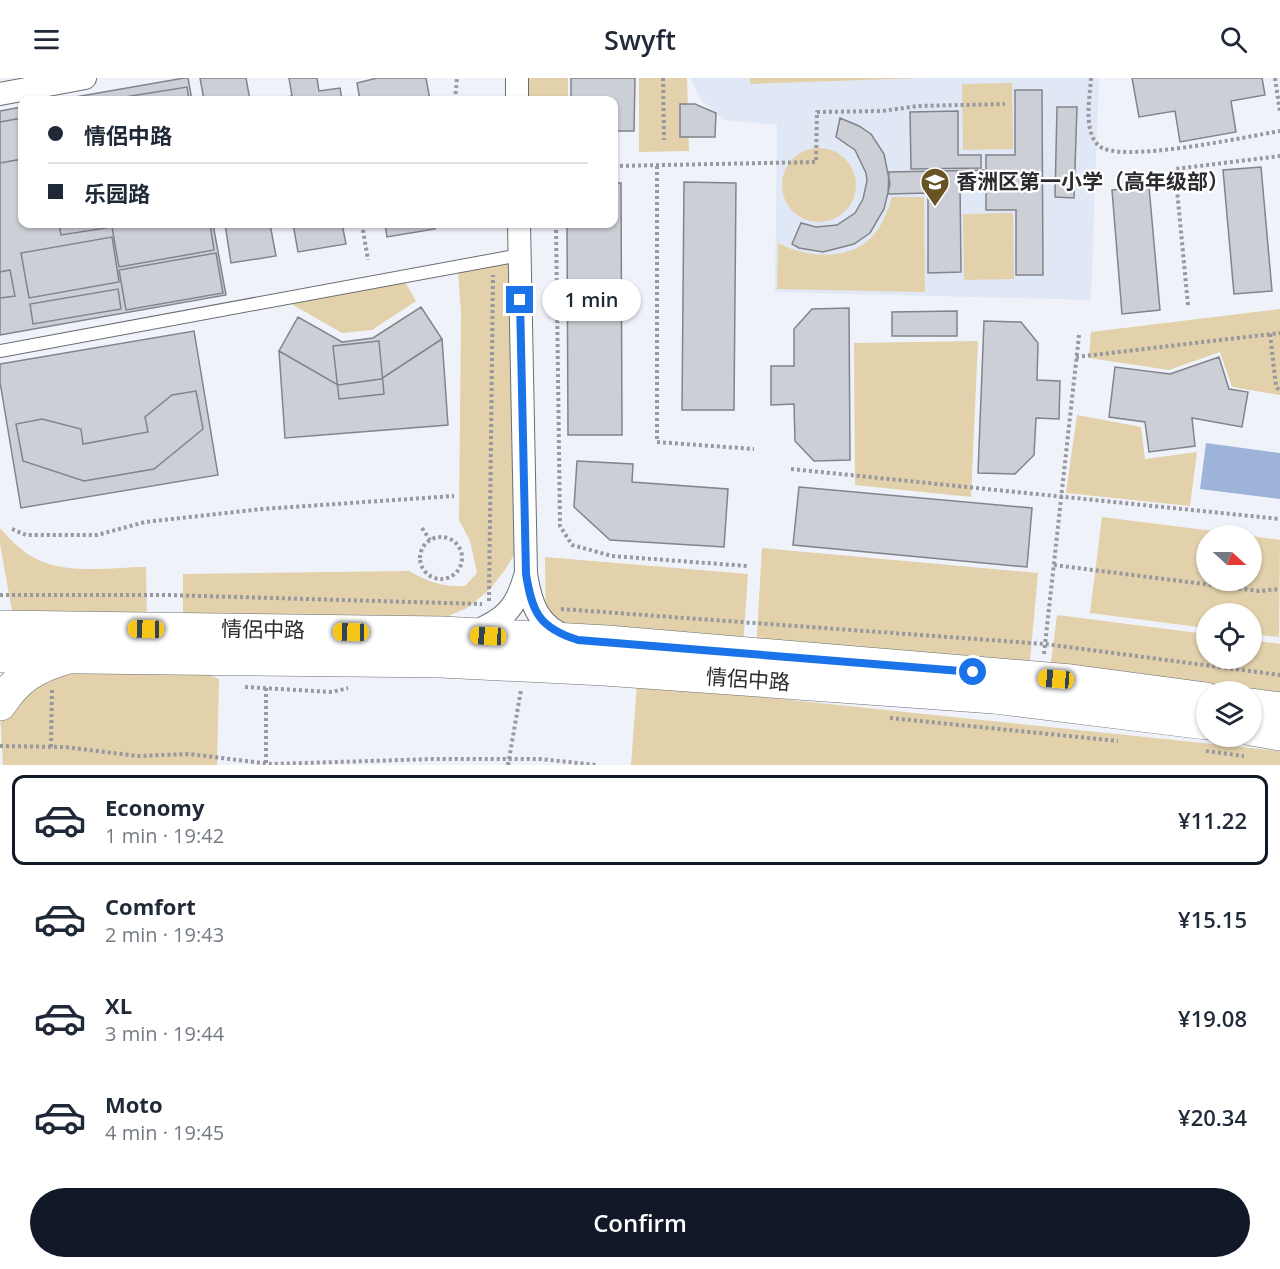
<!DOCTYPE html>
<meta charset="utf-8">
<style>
body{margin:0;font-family:"Open Sans","Noto Sans SC",sans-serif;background:#f2f2f3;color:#1f2937;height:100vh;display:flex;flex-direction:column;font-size:22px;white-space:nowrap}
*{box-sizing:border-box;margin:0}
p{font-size:20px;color:#747a83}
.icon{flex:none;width:33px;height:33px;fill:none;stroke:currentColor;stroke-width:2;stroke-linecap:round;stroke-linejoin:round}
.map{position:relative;height:687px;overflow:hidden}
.panel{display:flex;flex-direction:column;background:#fff;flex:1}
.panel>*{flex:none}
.top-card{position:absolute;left:18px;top:18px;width:600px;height:132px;border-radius:12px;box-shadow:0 2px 4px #0004;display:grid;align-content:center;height:132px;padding:0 30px;background:#fff}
.needle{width:39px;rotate:111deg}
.fabs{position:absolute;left:1196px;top:447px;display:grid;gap:12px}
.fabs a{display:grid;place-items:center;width:66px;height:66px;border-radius:50%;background:#fff;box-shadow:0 2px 4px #0004;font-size:30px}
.end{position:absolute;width:27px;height:27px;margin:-14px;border:8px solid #1a73e8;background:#fff;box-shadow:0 0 0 3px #fff}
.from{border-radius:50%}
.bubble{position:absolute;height:42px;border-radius:21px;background:#fff;box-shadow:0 2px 4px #0004;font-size:20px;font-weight:600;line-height:42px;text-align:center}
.car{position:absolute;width:18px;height:36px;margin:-18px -9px;border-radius:8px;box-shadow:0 0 4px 2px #0007;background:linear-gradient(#f5c518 24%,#345 0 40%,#f5c518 0 76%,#345 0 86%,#f5c518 0)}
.top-card b{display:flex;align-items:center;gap:21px;height:57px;font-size:22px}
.top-card b+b{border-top:2px solid #e0e1e3}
.top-card i{width:15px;height:15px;background:#1f2937}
ul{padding:10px 0 0;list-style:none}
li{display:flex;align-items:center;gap:18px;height:90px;margin:0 12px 9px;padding:0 18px;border:3px solid transparent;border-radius:12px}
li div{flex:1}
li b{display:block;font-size:22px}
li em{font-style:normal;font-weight:600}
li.selected{border-color:#111827}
li>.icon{width:54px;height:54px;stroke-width:1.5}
.action{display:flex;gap:12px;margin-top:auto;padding:12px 30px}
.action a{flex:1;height:69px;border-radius:36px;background:#111827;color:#fff;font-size:24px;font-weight:600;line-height:69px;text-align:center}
header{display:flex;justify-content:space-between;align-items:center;height:78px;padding:0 30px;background:#fff;font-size:27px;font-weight:600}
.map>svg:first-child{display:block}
.built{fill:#e1e8f5}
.green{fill:#e2d1aa}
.water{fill:#9eb3da}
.building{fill:#cccfd5;stroke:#81848a;stroke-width:1.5}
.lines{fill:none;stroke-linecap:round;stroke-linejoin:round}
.lane-casing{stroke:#6a6d73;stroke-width:14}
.street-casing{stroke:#6a6d73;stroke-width:24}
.secondary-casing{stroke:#6a6d73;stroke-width:34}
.highway-casing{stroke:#6a6d73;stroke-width:34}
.path{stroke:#97999e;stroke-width:4;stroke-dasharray:3 3;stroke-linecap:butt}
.lane{stroke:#fff;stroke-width:12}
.street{stroke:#fff;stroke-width:22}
.secondary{stroke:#fff;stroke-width:33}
.highway{stroke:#fff;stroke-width:33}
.route{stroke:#1a73e8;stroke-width:8}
.labels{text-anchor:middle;stroke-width:4.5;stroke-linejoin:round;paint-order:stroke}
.poi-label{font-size:21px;font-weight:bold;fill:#2b2c2f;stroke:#fff;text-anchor:start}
.street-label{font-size:21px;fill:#2b2c2f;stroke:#fff}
</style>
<header><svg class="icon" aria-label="menu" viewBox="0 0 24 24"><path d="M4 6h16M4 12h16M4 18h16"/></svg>Swyft<svg class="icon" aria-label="search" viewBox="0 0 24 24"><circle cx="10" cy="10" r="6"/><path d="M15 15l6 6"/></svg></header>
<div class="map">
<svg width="1280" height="687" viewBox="0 0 1280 687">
<rect width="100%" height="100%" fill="#eff3f9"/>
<path class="built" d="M690,0H1099L1091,222L775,214L777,47L724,42L701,22Z"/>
<path class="green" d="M520,0H568V22H521Z
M639,0H687L689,73L639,74Z
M750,0H921L750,6Z
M1012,5L1013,71L963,72L962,6Z
M782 107a37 37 0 1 1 74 0a37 37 0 1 1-74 0Z
M892,119H924L925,214L777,211L778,165C808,181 854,184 877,153C884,143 888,131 892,119Z
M1013,135L1014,201L964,202L963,136Z
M515,184L518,470L505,492L489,512L467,530L425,548L183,541V496L409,493C428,504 443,509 465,508L477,495L470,463L459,442L461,234L458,193Z
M405,204L416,223L372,252L342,255L288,224Z
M1280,231V317L1232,309L1220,274L1169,292L1089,280L1091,254Z
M978,263L971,419L855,407L854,265Z
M1077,337L1141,349L1145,381L1197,374L1190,428L1066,415Z
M1102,439L1245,457L1206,458V502H1251V458L1280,462L1279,559L1251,556V536H1206V550L1090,535Z
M0,450C9,460 19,471 31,478C63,498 111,489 146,489L147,544H14L0,466Z
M762,470L1038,495L1029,593L756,570Z
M545,479L748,496L743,568L546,554Z
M1057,537L1206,556V580H1251V562L1280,566V623L1251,614L1209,613L1050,592Z
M197,591L219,601L217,687H3L0,636L53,595Z
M637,606L1280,673V687H631Z"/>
<path class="water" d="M1206,365L1280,375V421L1200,411Z"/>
<path class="building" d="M188,0L192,22H58L184,0Z
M200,0H246L250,22H204Z
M289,0H317L319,13L340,10L342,22H272L292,18Z
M377,0H426L430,22H360L357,5Z
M571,0H635L634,53H614V22H571Z
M1132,0H1262L1265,17L1231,23L1236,54L1180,64L1175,33L1139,39Z
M187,9L189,22H106Z
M1015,12H1042L1043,197H1016V132H986V77H1015Z
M680,26H695L716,35L715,59H680Z
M22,29V146H213L226,217L0,257V33Z
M1057,29H1077L1074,120L1055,119Z
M958,33V77H981V90L911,91L910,34Z
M22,40V81L0,85V44Z
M840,40L859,48L871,56L884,76L890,106L884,131L870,155L854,166L823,174L799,170L792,166L801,145L816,149L837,147L855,135L863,121L867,103L866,95L855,72L836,59Z
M1261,89L1272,213L1234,216L1223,92Z
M986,92V104L960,105L961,194L928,195V115L888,116L889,94Z
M684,104L736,105L734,332H682Z
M614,105H621L622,357H568L567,146H614Z
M1149,109L1160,232L1122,236L1112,112Z
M59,146H210L214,172L119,189L112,149L61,157Z
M225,146H270L276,178L231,185Z
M293,146H342L346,166L298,174Z
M385,146H434L435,151L387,159Z
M112,159L119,204L29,220L21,175Z
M216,175L223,215L126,232L119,192Z
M10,192L15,218L0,220V194Z
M118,211L121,231L33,246L30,226Z
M421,229L442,261L381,301L338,307L279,273L298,239L342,264L373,260Z
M849,230L850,382L814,383L795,363L794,326L771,327V288H794V251L812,231Z
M957,233V258H892V234Z
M984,243L1021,244L1038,265L1037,302L1060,303L1059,341L1036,340L1034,377L1015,396L978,395Z
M194,253L218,397L21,430L0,304V286Z
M442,261L448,347L285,360L279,273L338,307L381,301Z
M379,263L384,316L339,321L333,268Z
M1219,279L1229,311L1248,314L1242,349L1192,340L1195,368L1149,374L1145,344L1109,339L1115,289L1170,296Z
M196,313L203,351L154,391L84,403L23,383L16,346L42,341L81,351L83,366L148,354L145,339L172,317Z
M577,383L633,386L632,404L728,411L724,469L610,462L574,429Z
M799,409L1032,430L1027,489L793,467Z"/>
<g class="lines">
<g class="lane-casing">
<path id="lane" d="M0,273L520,177"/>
</g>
<g class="street-casing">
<path id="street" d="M517,0V22
M0,16L85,0
M519,146L526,496C531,527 538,548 569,560
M474,554C505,541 516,530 525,498"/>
</g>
<g class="secondary-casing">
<path id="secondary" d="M0,626C17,600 36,588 65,580"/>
</g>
<g class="highway-casing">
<path id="highway" d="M0,549L443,555L607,564L1071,603L1206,621
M0,578L441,583L604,591L994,619L1206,645
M1251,627L1280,631
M1251,651L1280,656"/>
</g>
<path class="path" d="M663,0L664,62
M1091,0C1090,19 1083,52 1098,67C1117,87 1250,58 1280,53
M1275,0L1280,34
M455,22L457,0
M614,88L816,84L817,34L882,33L918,28L1005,26
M657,88V364L754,371
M362,146L368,182
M556,146L560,448L572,467L612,478L747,488
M1188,227L1175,91L1280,78
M1270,256L1276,308L1280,314
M1076,279L1280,255
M791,391L1280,441
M422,450L430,462
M12,451L26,457H97L145,444L262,431L454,418
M420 480a21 21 0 1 1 42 0a21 21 0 1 1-42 0Z
M1054,487L1259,513L1280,511
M0,517H167L482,526
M489,523L493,197
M561,531L1045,566L1280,597
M1044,576L1079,257
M245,609L332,614L348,610
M266,610V686
M890,640L1118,663
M0,668L65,669L138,678L189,676L271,686L434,681H541L596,687
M51,669L52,610
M1206,673L1244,678
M508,687L521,612"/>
<use href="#lane" class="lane"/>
<use href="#street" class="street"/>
<use href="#secondary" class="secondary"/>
<use href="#highway" class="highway"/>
</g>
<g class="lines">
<path class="route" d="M520,222L526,496C532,534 539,550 578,562L973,594"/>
</g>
<defs>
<g id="school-pin" transform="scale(1.5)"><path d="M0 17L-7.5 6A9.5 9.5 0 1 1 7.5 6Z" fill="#685423" stroke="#fff"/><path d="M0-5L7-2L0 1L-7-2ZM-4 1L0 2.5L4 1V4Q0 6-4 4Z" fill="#fff"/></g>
</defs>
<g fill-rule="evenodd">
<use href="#school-pin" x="935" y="104"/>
</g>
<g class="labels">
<g class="poi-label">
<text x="956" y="111">香洲区第一小学（高年级部）</text>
</g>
<g class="street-label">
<text transform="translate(263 552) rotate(1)" y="7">情侶中路</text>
<text transform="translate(748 602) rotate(4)" y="7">情侶中路</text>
</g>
</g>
</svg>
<div class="fabs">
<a><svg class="needle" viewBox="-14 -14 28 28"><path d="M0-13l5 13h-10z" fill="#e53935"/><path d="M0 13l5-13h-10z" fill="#747a83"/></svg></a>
<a><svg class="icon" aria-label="locate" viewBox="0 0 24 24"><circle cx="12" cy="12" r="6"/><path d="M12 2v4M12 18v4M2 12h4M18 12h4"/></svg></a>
<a><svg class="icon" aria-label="layers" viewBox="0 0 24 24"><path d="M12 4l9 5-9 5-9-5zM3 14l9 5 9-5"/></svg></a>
</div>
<i class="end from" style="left:973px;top:594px"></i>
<i class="end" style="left:520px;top:222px"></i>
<div class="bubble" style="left:542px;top:201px;width:99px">1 min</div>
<i class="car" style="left:146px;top:551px;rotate:271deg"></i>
<i class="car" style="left:351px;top:554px;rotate:271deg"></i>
<i class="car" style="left:488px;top:558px;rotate:273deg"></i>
<i class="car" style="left:1056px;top:601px;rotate:275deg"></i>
<div class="top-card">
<b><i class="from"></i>情侶中路</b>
<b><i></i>乐园路</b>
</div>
</div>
<section class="panel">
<ul>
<li class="selected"><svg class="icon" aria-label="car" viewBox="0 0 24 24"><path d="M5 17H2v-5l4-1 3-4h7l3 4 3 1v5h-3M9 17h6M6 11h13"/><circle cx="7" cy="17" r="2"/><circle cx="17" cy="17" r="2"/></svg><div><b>Economy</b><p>1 min · 19:42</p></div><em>¥11.22</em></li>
<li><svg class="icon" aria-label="car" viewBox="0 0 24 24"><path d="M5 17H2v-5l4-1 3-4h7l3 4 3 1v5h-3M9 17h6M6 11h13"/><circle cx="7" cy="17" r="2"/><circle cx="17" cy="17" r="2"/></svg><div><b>Comfort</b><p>2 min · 19:43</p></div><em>¥15.15</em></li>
<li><svg class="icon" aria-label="car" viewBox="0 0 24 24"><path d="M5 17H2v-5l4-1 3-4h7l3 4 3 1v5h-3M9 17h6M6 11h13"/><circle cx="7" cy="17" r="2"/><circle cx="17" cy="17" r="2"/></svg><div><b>XL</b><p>3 min · 19:44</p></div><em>¥19.08</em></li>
<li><svg class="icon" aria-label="car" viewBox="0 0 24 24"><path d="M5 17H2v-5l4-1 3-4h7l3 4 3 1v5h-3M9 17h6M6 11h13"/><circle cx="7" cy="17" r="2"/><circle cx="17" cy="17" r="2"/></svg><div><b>Moto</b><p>4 min · 19:45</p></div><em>¥20.34</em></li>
</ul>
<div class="action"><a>Confirm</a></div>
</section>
